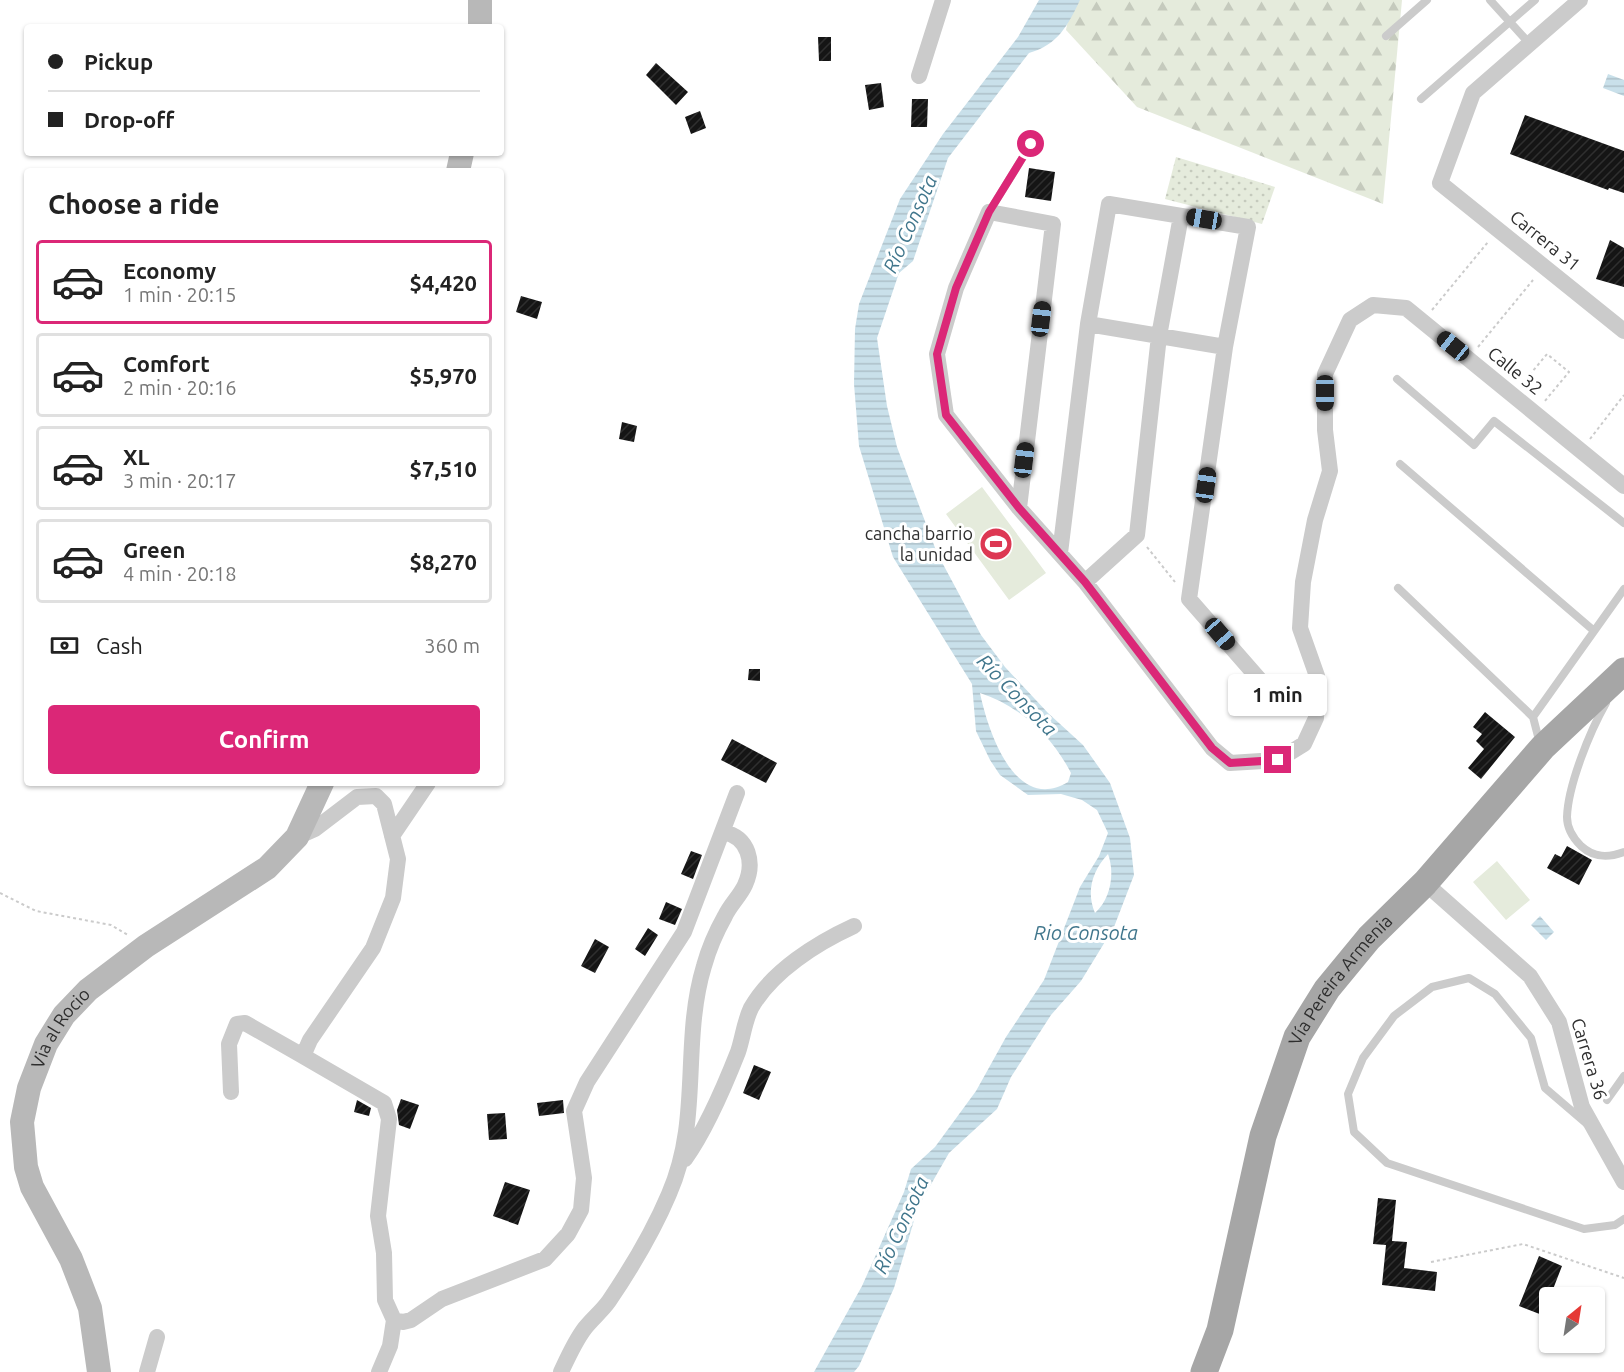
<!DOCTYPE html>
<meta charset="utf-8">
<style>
body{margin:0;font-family:Ubuntu,sans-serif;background:#f6f6f6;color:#222;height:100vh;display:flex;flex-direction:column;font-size:22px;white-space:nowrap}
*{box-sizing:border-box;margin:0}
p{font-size:20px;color:#767676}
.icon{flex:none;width:33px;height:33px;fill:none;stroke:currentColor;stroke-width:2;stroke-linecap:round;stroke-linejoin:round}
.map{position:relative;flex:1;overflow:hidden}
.drawer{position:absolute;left:24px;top:168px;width:480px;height:618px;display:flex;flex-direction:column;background:#fff;border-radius:6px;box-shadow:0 2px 4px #0004}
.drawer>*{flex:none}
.guide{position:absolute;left:24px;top:24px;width:480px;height:132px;border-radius:6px;box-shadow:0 2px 4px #0004;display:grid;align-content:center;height:132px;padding:0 24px;background:#fff}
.needle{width:39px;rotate:30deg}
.buttons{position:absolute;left:1539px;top:1287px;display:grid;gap:12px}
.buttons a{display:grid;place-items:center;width:66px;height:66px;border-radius:6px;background:#fff;box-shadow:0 2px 4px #0004;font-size:30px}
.end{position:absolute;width:27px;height:27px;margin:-14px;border:8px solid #db2777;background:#fff;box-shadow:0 0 0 3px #fff}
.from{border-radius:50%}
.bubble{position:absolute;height:42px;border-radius:6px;background:#fff;box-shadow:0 2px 4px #0004;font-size:20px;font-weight:700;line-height:42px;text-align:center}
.car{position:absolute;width:18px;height:36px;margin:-18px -9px;border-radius:8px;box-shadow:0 0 4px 2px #0007;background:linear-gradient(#222 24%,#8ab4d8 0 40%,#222 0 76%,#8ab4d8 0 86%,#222 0)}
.guide b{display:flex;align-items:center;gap:21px;height:57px;font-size:22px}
.guide b+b{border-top:2px solid #e0e0e0}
.guide i{width:15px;height:15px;background:#222}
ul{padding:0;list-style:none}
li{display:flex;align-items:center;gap:18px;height:84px;margin:0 12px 9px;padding:0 12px;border:3px solid #e0e0e0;border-radius:6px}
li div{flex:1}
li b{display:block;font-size:22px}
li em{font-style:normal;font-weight:700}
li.current{border-color:#db2777}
li>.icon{width:54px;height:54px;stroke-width:1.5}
h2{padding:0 24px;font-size:27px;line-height:72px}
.pay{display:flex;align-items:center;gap:15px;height:66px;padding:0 24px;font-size:22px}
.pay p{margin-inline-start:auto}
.button{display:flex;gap:12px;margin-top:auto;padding:12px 24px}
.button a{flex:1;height:69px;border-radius:6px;background:#db2777;color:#fff;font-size:24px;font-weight:700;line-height:69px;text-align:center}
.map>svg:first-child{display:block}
.forest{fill:url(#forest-firs)}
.park{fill:url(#park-dots)}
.pitch{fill:#e5ebdc}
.water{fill:url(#water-rules);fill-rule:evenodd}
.building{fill:url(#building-hatch)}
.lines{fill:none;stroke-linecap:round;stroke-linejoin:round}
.path{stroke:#cbcbcb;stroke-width:2;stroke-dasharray:3 3;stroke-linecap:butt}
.lane{stroke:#cbcbcb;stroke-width:8}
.street{stroke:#cbcbcb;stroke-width:16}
.secondary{stroke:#b8b8b8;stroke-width:24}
.primary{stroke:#a6a6a6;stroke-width:27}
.route{stroke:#db2777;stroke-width:8}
.labels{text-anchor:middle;stroke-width:6;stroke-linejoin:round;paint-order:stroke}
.street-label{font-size:18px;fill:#2e2e2e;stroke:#fff}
.poi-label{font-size:18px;fill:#2e2e2e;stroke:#fff;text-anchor:end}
.water-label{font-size:20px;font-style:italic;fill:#40768c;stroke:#fff}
</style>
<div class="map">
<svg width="1624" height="1372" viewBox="0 0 1624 1372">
<defs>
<pattern id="forest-firs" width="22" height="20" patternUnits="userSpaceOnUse" patternTransform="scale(1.5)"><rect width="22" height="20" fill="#e5ebdc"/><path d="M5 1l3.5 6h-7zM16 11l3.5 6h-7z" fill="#c5cabd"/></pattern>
<pattern id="park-dots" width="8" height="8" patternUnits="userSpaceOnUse" patternTransform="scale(1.5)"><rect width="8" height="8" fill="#e5ebdc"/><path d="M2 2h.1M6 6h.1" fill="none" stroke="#c5cabd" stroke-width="1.8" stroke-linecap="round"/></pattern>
<pattern id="water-rules" width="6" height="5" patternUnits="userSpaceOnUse" patternTransform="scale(1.5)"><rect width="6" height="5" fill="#c9e0ea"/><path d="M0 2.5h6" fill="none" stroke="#adc0c9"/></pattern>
<pattern id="building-hatch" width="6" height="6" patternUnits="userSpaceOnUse" patternTransform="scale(1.5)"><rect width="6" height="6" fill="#151515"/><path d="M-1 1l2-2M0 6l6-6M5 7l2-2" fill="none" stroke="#2f2f2f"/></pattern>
</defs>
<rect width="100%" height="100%" fill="#fff"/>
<path class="forest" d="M1072,0H1402L1383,204L1137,107L1066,30Z"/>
<path class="park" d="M1176,157L1275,187L1262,224L1165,199Z"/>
<path class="pitch" d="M982,487L1046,573L1009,600L946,514Z
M1497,861L1530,900L1506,920L1473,882Z"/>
<path class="water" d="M1039,0H1080C1068,25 1058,45 1029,53L948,158L913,261L899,273L877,338L887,406L897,447L937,553L981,635L1005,667L1048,713L1083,745L1110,783L1130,838L1134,875L1114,927L1081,981L1051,1015L1011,1077L997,1109L949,1153L918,1207L894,1288L859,1366L854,1372H814L862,1286L904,1192L911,1169L935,1147L976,1091L1006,1037L1044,980L1080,887L1099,856L1108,833L1097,810L1082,800L1061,794L1028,795L1000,775L990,760L976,731L972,684L893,557L859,446L854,384L855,329L859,304L900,199L943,134L1018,37ZM980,693C1020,706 1052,736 1071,773L1068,782C1015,814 988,731 980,693ZM1108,854C1115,873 1111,899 1095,913C1086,892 1092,871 1108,854Z
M1608,74L1624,80V96L1603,88Z
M1540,916L1554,932L1546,940L1531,925Z"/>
<path class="building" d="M818,37H831V61H819Z
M656,63L688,92L676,105L646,75Z
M881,83L884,107L869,110L865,85Z
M912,99H928L927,127H911Z
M700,111L706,128L691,134L685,117Z
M1525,115L1624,151V193L1609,188L1608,190L1510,154Z
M1029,168L1055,172L1051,201L1025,197Z
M1610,240L1624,248V287L1596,279Z
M521,296L542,302L537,319L516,312Z
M622,422L637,426L634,442L619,439Z
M749,669H760V681L748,680Z
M1485,712L1515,737L1481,779L1468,768L1484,749L1476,741L1482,734L1473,727Z
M732,739L777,763L766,783L721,760Z
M1567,846L1592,860L1579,885L1547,868L1555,854L1561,857Z
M691,851L702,855L693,879L681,874Z
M666,902L682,909L675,925L659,919Z
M648,928L658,935L645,956L635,949Z
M595,939L609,947L595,973L581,966Z
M754,1065L771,1072L759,1100L743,1093Z
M401,1099L419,1105L410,1129L399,1125L397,1110Z
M357,1100L371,1108L369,1116L354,1112Z
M563,1100L564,1113L539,1116L537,1103Z
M505,1113L507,1139L489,1140L487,1114Z
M505,1182L530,1190L518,1225L493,1216Z
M1378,1198L1396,1200L1392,1241L1407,1242L1404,1268L1437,1272L1435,1291L1382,1285L1386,1245L1373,1244Z
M1539,1256L1562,1266L1550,1297V1318L1519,1306Z"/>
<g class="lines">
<path class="path" d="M1432,310L1488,242
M1478,347L1533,280
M1522,384L1547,354L1569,372L1544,402
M1590,439L1624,395
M1147,547L1175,582
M0,893L36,911L111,925L128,935
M1431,1262L1523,1244L1624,1278"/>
<path class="lane" d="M1490,0L1529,43
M1386,36L1427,0
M1421,99L1535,0
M989,212L1031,144
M1397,379L1474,445L1494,421L1624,523
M1400,464L1593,630
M1398,588L1533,717L1540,744
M1606,703C1590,731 1568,785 1567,817C1567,829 1573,838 1581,846C1594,858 1608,858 1624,852
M1533,717L1624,589
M1607,1100L1624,1076
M1587,1124L1545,1088L1531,1038L1495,994L1469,978L1432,987L1394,1016L1363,1058L1348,1094L1354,1132L1387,1163L1584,1229L1615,1225L1624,1219"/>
<path class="street" d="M1580,0L1473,93L1440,183L1624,331
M919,76L943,0
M1088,324L1225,347
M1019,508L1053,224L989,212L956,288L937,354L946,415L1019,508L1085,582L1212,748L1230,763L1278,760L1304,744L1316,718L1317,676L1300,628L1303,582L1315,520L1330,471L1325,430V374L1350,320L1373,305L1406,308L1624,486
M1060,553L1088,324L1109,204L1248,227L1225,347L1189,599L1266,687
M1085,582L1137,535L1159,336L1181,216
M392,836L428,783
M297,837L315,829L357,797L376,796L384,804L398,859L393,898L373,948L310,1040L303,1056L384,1103L389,1119L378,1216L384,1253L385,1300L394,1320L403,1322L411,1320L442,1299L545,1259L568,1234L581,1210L584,1178L574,1111L587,1082L684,932L737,793
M1425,883L1530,976L1559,1022L1582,1107L1624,1182
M231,1092L229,1044L237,1024L245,1023L303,1056
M685,1159C705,1131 725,1085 738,1052C743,1037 744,1023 751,1008C772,971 817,943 854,926
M147,1372L157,1337
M379,1372L390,1346L394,1320
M561,1372C568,1357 575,1341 585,1328C592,1319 602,1311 609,1301C632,1267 653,1232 669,1194C702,1119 681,1042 704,966C709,948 716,932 725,916C730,905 740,896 745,885C755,863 749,837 723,832"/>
<g class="secondary">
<path d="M480,27V0"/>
<path d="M458,171L462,153"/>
<path id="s1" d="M99,1372L90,1308L71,1259L32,1187L26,1167L22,1122L29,1088L46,1044L64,1015L88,990L146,946L267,868L297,837L322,783"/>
</g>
<path class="primary" id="s2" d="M1204,1372L1220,1330L1263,1136L1297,1037L1327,989L1369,938L1425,883L1543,747L1624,671"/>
</g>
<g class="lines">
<path class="route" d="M1031,144L989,212L956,288L937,354L946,415L1019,508L1085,582L1212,748L1230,763L1278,760"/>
</g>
<defs>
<g id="stadium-disc" transform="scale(1.725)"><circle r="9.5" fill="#dd3853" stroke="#fff"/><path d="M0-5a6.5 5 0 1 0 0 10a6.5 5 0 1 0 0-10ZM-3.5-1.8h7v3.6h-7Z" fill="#fff"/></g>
</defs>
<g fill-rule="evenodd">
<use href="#stadium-disc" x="996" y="544"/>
</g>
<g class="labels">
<g class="street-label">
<text transform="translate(1545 241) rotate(39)" y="6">Carrera 31</text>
<text transform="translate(1515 371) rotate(39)" y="6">Calle 32</text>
<text dy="6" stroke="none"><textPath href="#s2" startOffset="420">Vía Pereira Armenia</textPath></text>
<text dy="6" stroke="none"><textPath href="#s1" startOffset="368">Via al Rocio</textPath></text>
<text transform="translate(1589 1059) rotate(73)" y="6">Carrera 36</text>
</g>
<g class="poi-label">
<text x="973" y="540">cancha barrio<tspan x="973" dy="21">la unidad</tspan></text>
</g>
<g class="water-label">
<text transform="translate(910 224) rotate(-66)" y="7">Río Consota</text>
<text transform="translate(1017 695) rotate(46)" y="7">Río Consota</text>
<text x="1086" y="940">Rio Consota</text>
<text transform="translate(901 1225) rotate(-65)" y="7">Río Consota</text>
</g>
</g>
</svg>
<div class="buttons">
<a><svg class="needle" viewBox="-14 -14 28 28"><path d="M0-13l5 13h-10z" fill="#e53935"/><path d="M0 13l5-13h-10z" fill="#767676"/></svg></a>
</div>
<i class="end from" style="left:1031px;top:144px"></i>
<i class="end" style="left:1278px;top:760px"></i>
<div class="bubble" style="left:1228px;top:674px;width:99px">1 min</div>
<i class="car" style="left:1204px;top:219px;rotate:280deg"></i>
<i class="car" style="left:1041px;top:319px;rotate:7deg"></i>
<i class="car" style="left:1453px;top:346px;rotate:309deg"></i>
<i class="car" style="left:1325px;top:393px;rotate:180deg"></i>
<i class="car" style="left:1024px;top:460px;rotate:7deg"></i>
<i class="car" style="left:1206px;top:485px;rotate:8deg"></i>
<i class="car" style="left:1220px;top:634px;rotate:139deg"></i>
<div class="guide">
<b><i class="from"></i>Pickup</b>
<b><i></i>Drop-off</b>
</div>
<section class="drawer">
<h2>Choose a ride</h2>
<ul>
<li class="current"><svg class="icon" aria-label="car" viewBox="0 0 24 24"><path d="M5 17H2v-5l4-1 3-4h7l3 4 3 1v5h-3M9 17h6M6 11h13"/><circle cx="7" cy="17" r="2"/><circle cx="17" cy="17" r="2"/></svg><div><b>Economy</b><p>1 min · 20:15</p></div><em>$4,420</em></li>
<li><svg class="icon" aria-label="car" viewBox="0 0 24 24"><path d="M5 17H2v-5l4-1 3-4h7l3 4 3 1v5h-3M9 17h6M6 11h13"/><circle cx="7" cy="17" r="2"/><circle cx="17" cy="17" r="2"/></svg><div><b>Comfort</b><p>2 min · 20:16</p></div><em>$5,970</em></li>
<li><svg class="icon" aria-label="car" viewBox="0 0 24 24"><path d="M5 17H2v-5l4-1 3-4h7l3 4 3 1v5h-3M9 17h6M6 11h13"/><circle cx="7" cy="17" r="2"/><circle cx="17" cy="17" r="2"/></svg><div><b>XL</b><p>3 min · 20:17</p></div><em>$7,510</em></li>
<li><svg class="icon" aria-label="car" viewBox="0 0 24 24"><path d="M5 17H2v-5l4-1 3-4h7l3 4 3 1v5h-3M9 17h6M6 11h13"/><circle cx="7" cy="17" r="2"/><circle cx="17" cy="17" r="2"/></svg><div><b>Green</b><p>4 min · 20:18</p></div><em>$8,270</em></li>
</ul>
<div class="pay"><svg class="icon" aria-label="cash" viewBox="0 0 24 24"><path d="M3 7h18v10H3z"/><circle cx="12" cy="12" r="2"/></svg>Cash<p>360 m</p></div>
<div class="button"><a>Confirm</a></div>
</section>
</div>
